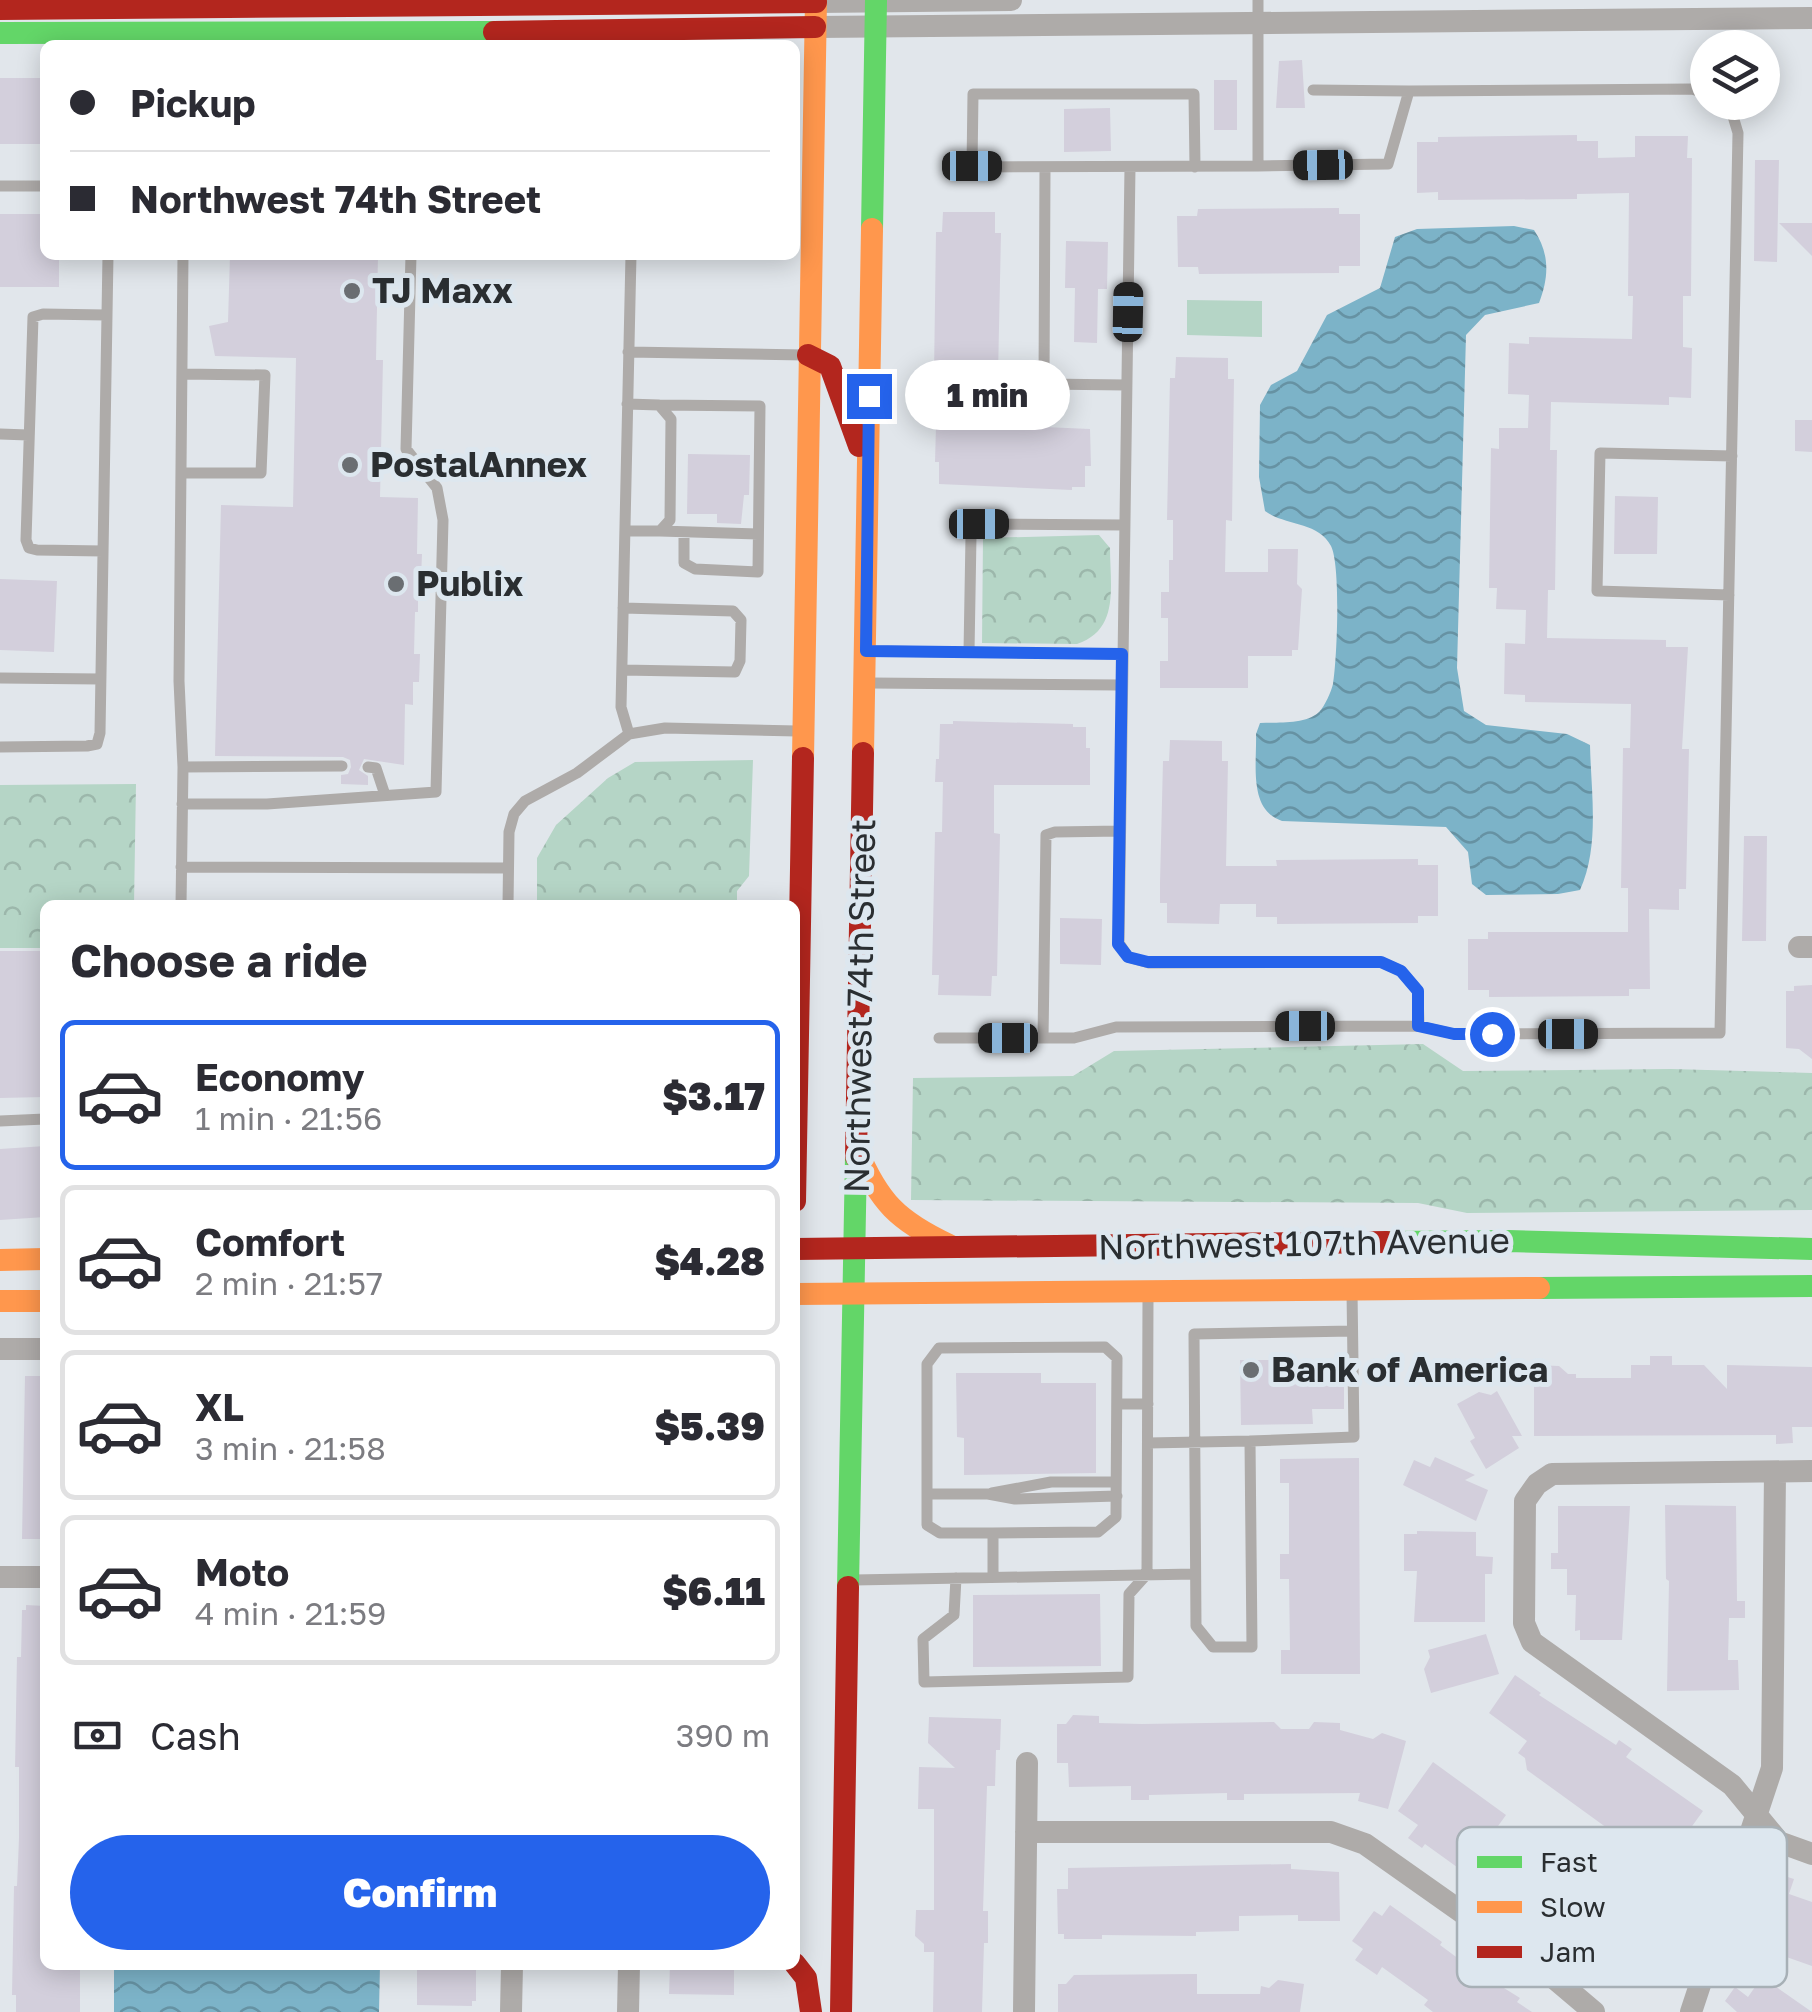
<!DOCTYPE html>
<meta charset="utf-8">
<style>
body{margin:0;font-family:"Golos Text",sans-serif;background:#f2f2f3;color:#2b2b33;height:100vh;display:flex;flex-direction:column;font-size:38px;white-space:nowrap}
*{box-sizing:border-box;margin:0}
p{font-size:32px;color:#7c7c81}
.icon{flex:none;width:55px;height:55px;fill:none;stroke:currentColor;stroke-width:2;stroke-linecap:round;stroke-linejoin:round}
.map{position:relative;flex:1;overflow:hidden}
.sheet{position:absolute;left:40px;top:900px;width:760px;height:1070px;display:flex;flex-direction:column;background:#fff;border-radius:15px;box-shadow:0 5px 25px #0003}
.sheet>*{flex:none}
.hud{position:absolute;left:40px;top:40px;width:760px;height:220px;border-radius:15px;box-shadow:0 5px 25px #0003;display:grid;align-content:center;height:220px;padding:0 30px;background:#fff}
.tools{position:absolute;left:1690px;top:30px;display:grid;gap:20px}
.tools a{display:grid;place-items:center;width:90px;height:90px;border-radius:50%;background:#fff;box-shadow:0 5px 25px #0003;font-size:50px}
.end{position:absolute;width:45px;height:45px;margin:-22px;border:12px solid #2563eb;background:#fff;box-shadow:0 0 0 5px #fff}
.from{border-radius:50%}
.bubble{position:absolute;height:70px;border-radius:35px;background:#fff;box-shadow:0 5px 25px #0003;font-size:32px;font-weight:800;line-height:70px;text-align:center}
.car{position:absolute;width:30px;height:60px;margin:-30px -15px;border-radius:12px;box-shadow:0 0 8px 2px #0007;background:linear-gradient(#222 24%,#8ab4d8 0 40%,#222 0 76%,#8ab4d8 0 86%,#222 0)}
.hud b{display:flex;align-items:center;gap:35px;height:95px;font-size:38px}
.hud b+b{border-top:2px solid #e1e1e2}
.hud i{width:25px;height:25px;background:#2b2b33}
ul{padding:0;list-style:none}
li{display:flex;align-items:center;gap:30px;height:150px;margin:0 20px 15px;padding:0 10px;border:5px solid #e1e1e2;border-radius:15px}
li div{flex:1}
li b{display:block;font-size:38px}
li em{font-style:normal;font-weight:800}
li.current{border-color:#2563eb}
li>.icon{width:90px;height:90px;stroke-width:1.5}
h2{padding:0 30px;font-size:45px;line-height:120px}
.pay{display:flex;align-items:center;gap:25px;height:110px;padding:0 30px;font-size:38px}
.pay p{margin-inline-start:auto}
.cta{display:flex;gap:20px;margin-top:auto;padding:20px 30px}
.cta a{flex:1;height:115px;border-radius:60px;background:#2563eb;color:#fff;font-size:40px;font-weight:800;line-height:115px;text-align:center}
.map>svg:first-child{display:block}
.green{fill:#b5d5c6}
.park{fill:url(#park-crowns)}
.water{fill:url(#water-waves)}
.building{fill:#d3cfdc}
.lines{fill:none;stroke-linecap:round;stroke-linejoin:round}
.lane{stroke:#aeaba9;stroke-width:11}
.street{stroke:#aeaba9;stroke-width:22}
.fast{stroke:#63d668;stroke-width:22}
.slow{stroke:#ff974d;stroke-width:22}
.jam{stroke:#b3261e;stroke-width:22}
.route{stroke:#2563eb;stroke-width:12}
.poi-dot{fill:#6a6e72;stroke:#dde7ef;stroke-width:4}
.labels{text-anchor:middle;stroke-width:10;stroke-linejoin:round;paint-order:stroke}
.poi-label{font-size:35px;font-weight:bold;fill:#2a2e31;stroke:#dde7ef;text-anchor:start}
.street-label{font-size:35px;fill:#2a2e31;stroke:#dde7ef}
.key{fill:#dde7ef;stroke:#a7b0b6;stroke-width:2.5}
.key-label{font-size:28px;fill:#2a2e31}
</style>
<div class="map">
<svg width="1812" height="2012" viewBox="0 0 1812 2012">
<defs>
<pattern id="park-crowns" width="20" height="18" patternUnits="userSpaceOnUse" patternTransform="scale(2.5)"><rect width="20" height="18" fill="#b5d5c6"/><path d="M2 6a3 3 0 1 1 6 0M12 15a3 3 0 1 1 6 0" fill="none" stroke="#9cb7ab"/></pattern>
<pattern id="water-waves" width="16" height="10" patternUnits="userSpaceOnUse" patternTransform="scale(2.5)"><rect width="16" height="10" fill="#7cb3c8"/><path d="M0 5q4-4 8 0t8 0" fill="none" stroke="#6692a3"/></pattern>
</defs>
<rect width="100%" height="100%" fill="#e1e6eb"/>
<path class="green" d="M1187,300L1262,301V337L1187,335Z"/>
<path class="park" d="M1099,535L1110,548C1110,586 1120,630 1077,644L982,643L983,538Z
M753,760L749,876L737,891V905H537V858L556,825L608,778L635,762Z
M136,784L134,905H45V948H0V785Z
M1423,1044L1463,1071L1671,1069L1812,1073V1210L1467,1213L1418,1203L911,1200L913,1078L1073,1076L1114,1051Z"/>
<path class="water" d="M1514,226L1534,230C1550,254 1549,277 1539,303L1485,315L1466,335L1457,668L1464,711L1486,725L1567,734L1590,745C1591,793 1600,846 1580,890L1558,894L1486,895L1472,884L1468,852L1446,827L1282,821C1248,810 1257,764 1256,734L1260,723C1278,722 1305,725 1319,712C1325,706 1331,692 1333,684C1337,660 1341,566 1331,546C1318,521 1285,526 1265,511L1259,477L1260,405L1271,385L1297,371L1327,315L1380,288L1395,237L1417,229Z
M114,1965H380L379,2012H114Z"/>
<path class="building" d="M1302,60L1305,108H1276L1279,61Z
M0,78H45V144H0Z
M1214,80H1237V130H1214Z
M1110,108L1111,151L1064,152V109Z
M1577,135V141H1598V158L1635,157V136H1688L1687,158H1692L1691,296H1683V347L1692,348L1691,398L1669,397V405L1551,402L1550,450H1557L1555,590H1548L1547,638L1666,640V647H1688L1682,749H1689L1686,889H1679V910L1649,909L1650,989H1629V996L1489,997V990H1468V939H1488V932H1628V888H1621L1623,748H1630L1631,704L1525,702V695L1504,694L1505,643L1525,644L1526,610L1496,609L1497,588H1489L1491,448L1499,449V428H1528L1529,395L1508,394L1509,343L1529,344V337L1632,339L1633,296H1628L1629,193L1577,194V199L1438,200V192L1417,193V142H1438V137Z
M1755,160H1779L1777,262L1754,261Z
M1339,208V214H1360V266H1339V273L1199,274L1198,267H1178L1177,216H1197L1198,209Z
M943,212H995V233H1001L998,375H992V395L940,394V374H934L936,232H942Z
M0,214H45V255H59V287H0Z
M1779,223H1812V256Z
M1066,241L1108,242L1107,289H1098L1097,343L1074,342L1075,288H1065Z
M230,255H378L376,360H383L380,497L418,498L417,554H422L421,579H418V612H415L414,654H420L419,682H413V705L405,704L404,765L364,759L359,770L368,776V785L341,784V775L348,774L351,767L350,760L343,757L215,756L221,505L293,507L296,358L215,356L209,326L228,322Z
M1176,357L1228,358V379H1234L1232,521L1226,520L1225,572H1268V549H1298L1297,584L1302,589L1298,650H1292V656H1248V688H1160V661H1168V618H1161V592H1169V560H1173V520H1167L1170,378H1175Z
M1795,420H1812V452L1795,451Z
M976,424L1090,429L1091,466H1085V487H1072V490L939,484V462H935L936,426L976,427Z
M688,454L750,455L749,495H744L741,524L717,523V514H687Z
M1615,496L1658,497L1657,554H1614Z
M0,579L57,581L54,652L0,650Z
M953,721L1073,724V727H1086V748H1090V785H994V833L1000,834L997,976H992L991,996L938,995L939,975H932L935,832H942L943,782H935L936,759H939L940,724H953Z
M1170,740L1222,741V761H1228L1226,866H1277L1276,860L1418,859V865H1438V916H1418V923L1277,924V917H1256V904H1220L1219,924L1167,923V903H1160V883L1163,761H1169Z
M1744,836H1767L1766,941H1742Z
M1060,918L1102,919L1101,965L1060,964Z
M0,951H45V1097L0,1098Z
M1812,985V1059L1799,1049L1786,1048V991H1794V986Z
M45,1146V1217L0,1220V1149Z
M1650,1356H1672V1365H1704L1727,1389V1365L1812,1367V1427H1792L1793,1443L1776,1444V1435L1534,1436V1365L1559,1366L1568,1374H1576V1378H1631V1365H1650Z
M1240,1360H1304V1368L1344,1367V1409H1312L1313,1424L1241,1425Z
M956,1373H1041V1383H1096V1473L964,1475V1438L957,1437Z
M25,1376H45V1539H22Z
M1497,1391L1522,1436H1512L1519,1448L1486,1469L1470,1441L1475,1438L1457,1404L1479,1392L1491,1395Z
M1435,1457L1475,1475L1465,1480L1488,1490L1476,1521L1403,1485L1414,1460L1430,1467Z
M1359,1458L1360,1674H1281V1650H1290L1289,1579H1280V1554H1289V1483H1280V1459Z
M1665,1505L1736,1506L1737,1601H1745V1618H1729L1728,1660H1738L1739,1690L1667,1691L1669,1581L1666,1579Z
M1558,1506H1630L1622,1640H1580V1630L1575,1631L1576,1595H1567V1569H1551V1553H1558Z
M1417,1531L1476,1532V1556L1493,1557L1492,1574H1485V1622H1414L1417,1571H1404V1534H1417Z
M1100,1594L1101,1666L973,1667V1595Z
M26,1605L45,1606V1965H80V2012H16V1995H12L14,1886H17L19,1838V1767H15L17,1657H21L22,1610H26Z
M1486,1634L1499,1674L1431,1693L1424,1669L1430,1657L1428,1650Z
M1515,1675L1541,1693L1539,1695L1616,1745L1619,1740L1632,1749L1626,1757L1703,1811L1677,1847L1665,1839L1658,1850L1632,1831L1625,1841L1527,1770L1525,1758L1518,1753L1527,1741L1489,1713Z
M1073,1715L1099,1716V1723L1142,1724L1274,1722L1281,1729H1309L1314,1722L1340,1723V1730L1373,1739L1382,1733L1406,1741L1388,1809L1358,1801L1360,1793L1244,1794V1800H1227V1793L1149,1795V1800H1131V1786L1069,1787L1068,1763H1057V1724H1066Z
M929,1717L1001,1719L1000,1750H996L995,1786H987L983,1911H988V1943H984L982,2012H933L934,1952H924V1944L915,1936L916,1910H934V1809H918L919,1767L955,1768L928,1743Z
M1433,1762L1506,1815L1493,1833L1535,1865L1545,1852L1551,1857L1561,1855L1637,1910L1642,1909L1665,1925L1624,1983L1584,1954L1582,1957L1425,1844L1422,1848L1408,1838L1418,1825L1398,1811Z
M1291,1864V1869L1339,1872L1340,1921H1298V1915L1239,1916V1931L1196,1932V1936L1102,1935V1939H1064V1934H1058L1057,1889H1068V1868Z
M1778,1874L1794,1879L1789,1894L1812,1902V1966L1755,1946Z
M1390,1905L1442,1942L1440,1945L1467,1965L1520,1998L1517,2002L1532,2012H1433L1424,2005L1428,2000L1382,1967L1377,1975L1355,1960L1363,1949L1352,1941L1374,1911L1382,1916Z
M417,1965H476V2001H472V2006L417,2005Z
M670,1965H734V1995L669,1994Z
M1197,1974V1994H1260L1261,1986L1269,1988L1278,1980L1304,1984L1300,2012H1058V1984H1066L1074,1975Z
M1762,1977L1812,2012H1737L1725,2001L1735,1987L1748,1997Z"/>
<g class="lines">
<path class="lane" d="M1313,90L1409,91
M1258,166V0
M1045,167L1044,384L1126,385
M1130,167L1119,943L1128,957L1149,963L1381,962L1401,971L1418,991L1419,1026
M1195,167L1194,94H973L972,167C1067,167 1162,166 1258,166L1388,164L1409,91L1692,89L1708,94
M0,186H45
M628,352L804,355
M659,405L760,406L758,572L695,569L684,563V532
M0,434L28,435
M181,473H261L265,375L182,374
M625,531H660L670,520L671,419L659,405L627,404
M660,531L758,534
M103,551L37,550L29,548L26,540L33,317L43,314L106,315
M1729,595L1597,591L1600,453L1732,456
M871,651L1122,654
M969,652L971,536L979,524L1124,525
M622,670L735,672L740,661L741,620L733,611L623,608
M0,678L100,679
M871,683L1121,685
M629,734L621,707L631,255
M0,747L87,746L97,744L100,733L108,255
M183,767L342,766
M368,767L376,768L385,795
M182,804H267L436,792L443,520L437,488L406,449L411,255
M181,867L508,868
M181,905L183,767L179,681L183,255
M508,905L509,832L514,814L525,801L577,773L629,734L665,728L797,731
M939,1038H1074L1116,1027L1419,1026L1454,1034L1720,1033L1738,133L1732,113L1722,102
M1043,1038L1046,835L1055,832L1120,831
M0,1121L45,1119
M1117,1404H1148
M1250,1441L1354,1437L1352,1291
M1148,1443L1250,1441L1252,1647H1213L1196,1626L1194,1334L1352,1331
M992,1493L1051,1482H1116
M928,1494H988L1015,1499L1117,1496
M993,1533L1098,1532L1116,1517L1117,1358L1105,1347L939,1348L927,1364V1525L940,1533H993V1577
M956,1578L954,1615L923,1639L924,1682L1128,1677L1129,1594L1147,1574L1148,1296
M854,1580L1195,1574"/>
<path class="street" d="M816,2L1011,0
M815,27L1812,18
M1799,947H1812
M0,1349H45
M1812,1471L1552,1474L1537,1484L1525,1501L1524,1623L1532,1642L1732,1785L1779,1842L1812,1854
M0,1577H45
M1026,1832H1331L1365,1844L1548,1973L1594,2012
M511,2012L512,1965
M628,2012L629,1965
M1024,2012L1027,1763
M1691,2012L1772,1768L1775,1472"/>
<path class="fast" d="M0,33L494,32
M872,229L876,0
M1387,1242L1508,1241L1812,1249
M1539,1288L1812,1286
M848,1587L856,1157"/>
<path class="slow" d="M863,753L872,229
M803,758L816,0
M857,1150C879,1202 898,1221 949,1245
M0,1260L45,1259
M795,1294L1539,1288
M0,1301H45"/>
<path class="jam" d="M0,9L816,2
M494,32L815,27
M808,355L830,366L859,446
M856,1157L863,753
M795,1201L803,758
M795,1249L1387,1242
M795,1964L806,1978L811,2012
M841,2012L848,1587"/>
</g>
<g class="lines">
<path class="route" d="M869,396L866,651L1122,654L1118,944L1128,957L1148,962H1381L1401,971L1418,991V1026L1454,1034H1492"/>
</g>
<g class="poi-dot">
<circle cx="352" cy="291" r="10"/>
<circle cx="350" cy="465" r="10"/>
<circle cx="396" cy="584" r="10"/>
<circle cx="1251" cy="1370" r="10"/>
</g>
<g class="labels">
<g class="poi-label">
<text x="372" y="303">TJ Maxx</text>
<text x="370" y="477">PostalAnnex</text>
<text x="416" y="596">Publix</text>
<text x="1271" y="1382">Bank of America</text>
</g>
<g class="street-label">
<text transform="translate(860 1006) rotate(-89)" y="12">Northwest 74th Street</text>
<text transform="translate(1304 1244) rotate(-1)" y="12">Northwest 107th Avenue</text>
</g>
</g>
<rect x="1457" y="1827" width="330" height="160" rx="15" class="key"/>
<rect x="1477" y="1856" width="45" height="12" fill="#63d668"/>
<rect x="1477" y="1901" width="45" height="12" fill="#ff974d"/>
<rect x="1477" y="1946" width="45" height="12" fill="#b3261e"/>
<g class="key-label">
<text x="1540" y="1872">Fast</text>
<text x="1540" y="1917">Slow</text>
<text x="1540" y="1962">Jam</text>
</g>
</svg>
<div class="tools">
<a><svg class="icon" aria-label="layers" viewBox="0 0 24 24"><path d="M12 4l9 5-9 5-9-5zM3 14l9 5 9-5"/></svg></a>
</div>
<i class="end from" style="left:1492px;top:1034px"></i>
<i class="end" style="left:869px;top:396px"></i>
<div class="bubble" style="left:905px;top:360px;width:165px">1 min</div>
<i class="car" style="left:1323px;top:165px;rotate:269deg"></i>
<i class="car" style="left:972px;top:166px;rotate:90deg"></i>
<i class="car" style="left:1128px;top:312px;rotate:1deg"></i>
<i class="car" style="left:979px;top:524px;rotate:90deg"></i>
<i class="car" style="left:1305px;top:1026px;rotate:270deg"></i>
<i class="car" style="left:1568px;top:1034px;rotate:90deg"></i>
<i class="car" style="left:1008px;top:1038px;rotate:270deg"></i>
<div class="hud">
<b><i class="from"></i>Pickup</b>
<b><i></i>Northwest 74th Street</b>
</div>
<section class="sheet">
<h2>Choose a ride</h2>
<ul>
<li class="current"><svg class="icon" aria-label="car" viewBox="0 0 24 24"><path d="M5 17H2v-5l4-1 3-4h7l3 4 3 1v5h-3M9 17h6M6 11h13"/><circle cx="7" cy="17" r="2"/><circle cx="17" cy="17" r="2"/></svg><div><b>Economy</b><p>1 min · 21:56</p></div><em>$3.17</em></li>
<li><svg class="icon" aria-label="car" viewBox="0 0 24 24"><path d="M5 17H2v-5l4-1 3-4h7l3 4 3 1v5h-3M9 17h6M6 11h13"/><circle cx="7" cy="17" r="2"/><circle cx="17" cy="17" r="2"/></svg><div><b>Comfort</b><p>2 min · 21:57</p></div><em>$4.28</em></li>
<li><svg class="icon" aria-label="car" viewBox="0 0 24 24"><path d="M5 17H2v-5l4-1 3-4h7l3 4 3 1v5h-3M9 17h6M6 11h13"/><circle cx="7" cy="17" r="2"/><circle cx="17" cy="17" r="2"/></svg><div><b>XL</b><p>3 min · 21:58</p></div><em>$5.39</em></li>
<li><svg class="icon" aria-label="car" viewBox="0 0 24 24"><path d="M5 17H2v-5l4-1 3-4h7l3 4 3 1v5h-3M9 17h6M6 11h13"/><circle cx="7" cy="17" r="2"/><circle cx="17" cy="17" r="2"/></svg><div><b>Moto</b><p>4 min · 21:59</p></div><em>$6.11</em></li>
</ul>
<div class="pay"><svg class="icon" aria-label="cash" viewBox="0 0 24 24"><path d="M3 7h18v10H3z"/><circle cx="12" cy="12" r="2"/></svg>Cash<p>390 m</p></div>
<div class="cta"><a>Confirm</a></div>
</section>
</div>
